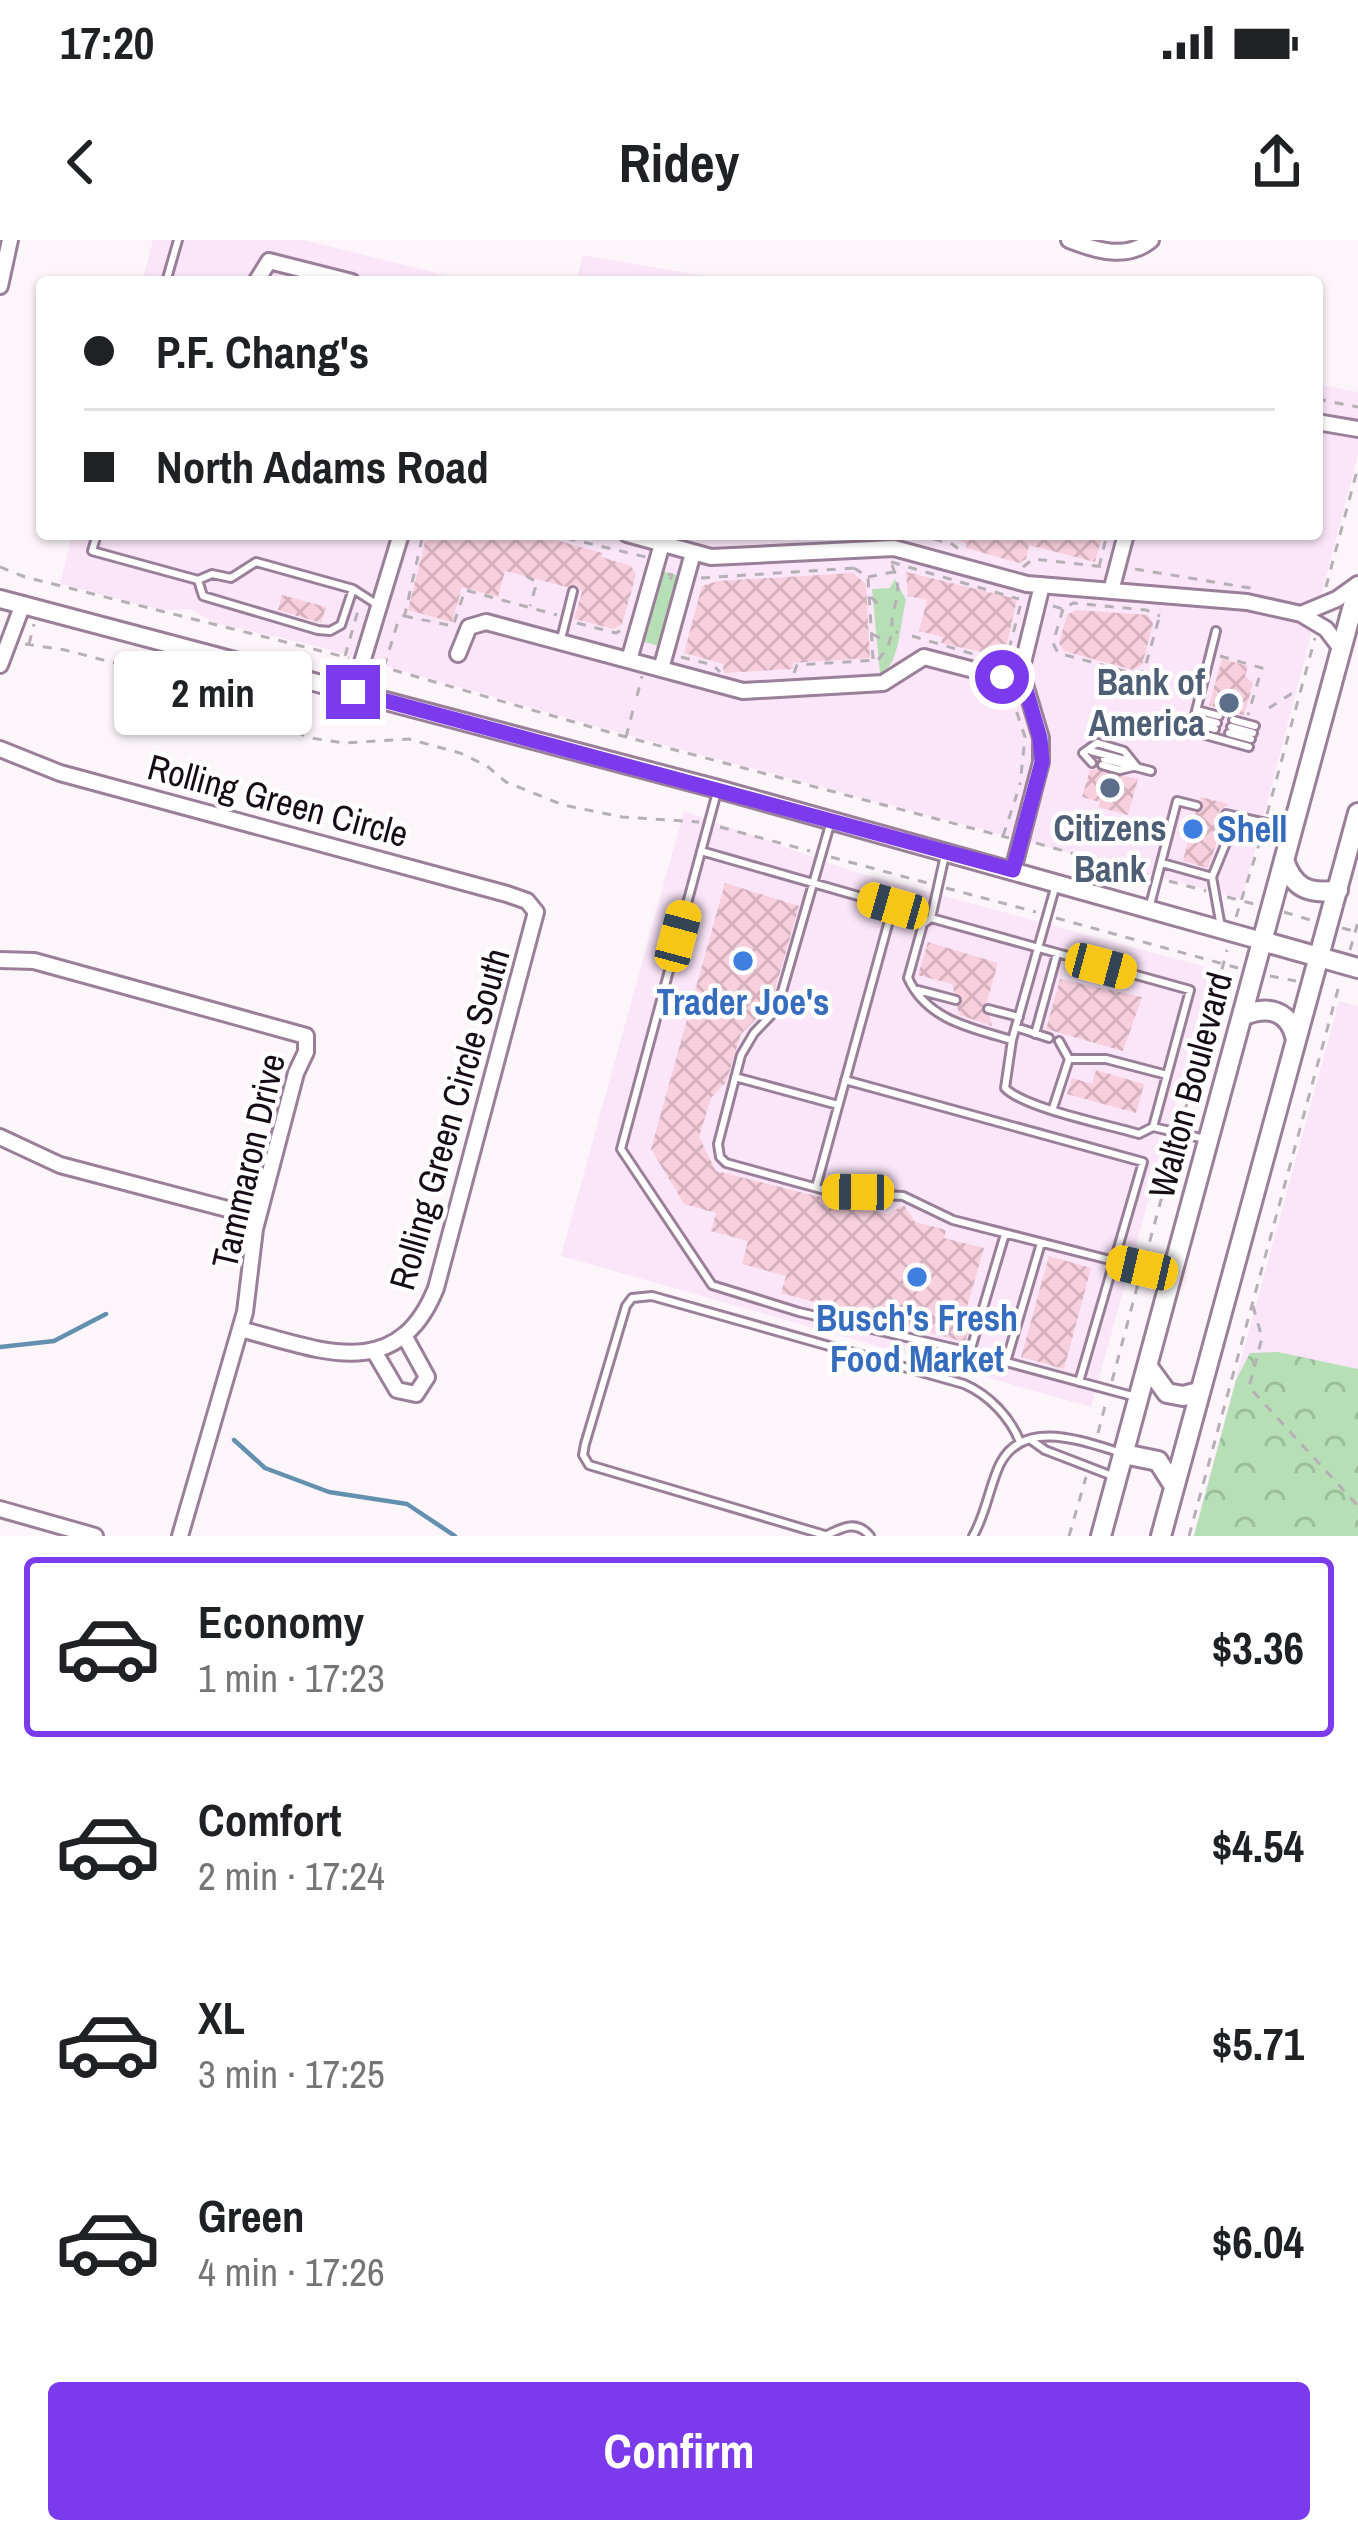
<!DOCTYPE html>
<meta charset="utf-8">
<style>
body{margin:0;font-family:"Archivo Narrow",sans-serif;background:#f6f6f6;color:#202124;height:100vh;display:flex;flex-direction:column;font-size:45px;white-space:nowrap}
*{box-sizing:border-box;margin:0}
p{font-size:39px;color:#757577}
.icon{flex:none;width:66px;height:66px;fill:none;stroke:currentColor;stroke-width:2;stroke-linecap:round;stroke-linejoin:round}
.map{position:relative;height:1296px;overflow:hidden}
.sheet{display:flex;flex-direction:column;background:#fff;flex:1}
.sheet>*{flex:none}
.top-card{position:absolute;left:36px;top:36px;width:1287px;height:264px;border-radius:12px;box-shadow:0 3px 9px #0004;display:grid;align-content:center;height:264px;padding:0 48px;background:#fff}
.end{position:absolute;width:54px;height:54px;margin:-27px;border:15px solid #7c3aed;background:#fff;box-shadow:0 0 0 6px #fff}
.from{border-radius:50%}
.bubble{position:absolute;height:84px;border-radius:12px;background:#fff;box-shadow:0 3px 9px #0004;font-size:39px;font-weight:700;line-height:84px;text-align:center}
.car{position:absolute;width:36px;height:72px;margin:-36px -18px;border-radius:15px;box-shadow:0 0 9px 3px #0007;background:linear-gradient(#f5c518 24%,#345 0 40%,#f5c518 0 76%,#345 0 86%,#f5c518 0)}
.top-card b{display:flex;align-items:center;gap:42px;height:114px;font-size:45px}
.top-card b+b{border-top:3px solid #e0e0e0}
.top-card i{width:30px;height:30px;background:#202124}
ul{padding:21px 0 0;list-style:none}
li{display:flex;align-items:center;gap:36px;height:180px;margin:0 24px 18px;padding:0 24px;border:6px solid transparent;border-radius:12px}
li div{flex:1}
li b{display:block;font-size:45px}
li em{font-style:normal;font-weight:700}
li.on{border-color:#7c3aed}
li>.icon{width:108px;height:108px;stroke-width:1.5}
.primary-button{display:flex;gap:24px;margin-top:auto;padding:24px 48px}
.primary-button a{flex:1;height:138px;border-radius:12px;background:#7c3aed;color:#fff;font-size:48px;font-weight:700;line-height:138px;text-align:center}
.status{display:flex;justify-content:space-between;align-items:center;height:84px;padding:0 60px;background:#fff;direction:ltr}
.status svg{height:33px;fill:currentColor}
header{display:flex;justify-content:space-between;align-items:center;height:156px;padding:0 48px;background:#fff;font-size:54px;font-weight:700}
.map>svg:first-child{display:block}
.built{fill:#fbe6f9}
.forest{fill:url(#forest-crowns)}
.green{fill:#b6dfb5}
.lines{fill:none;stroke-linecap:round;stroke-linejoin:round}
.stream{stroke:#6390ae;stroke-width:4.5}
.building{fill:url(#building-cross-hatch)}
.service-casing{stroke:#9a7f98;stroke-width:12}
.minor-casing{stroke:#9a7f98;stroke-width:20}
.tertiary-casing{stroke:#9a7f98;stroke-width:22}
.secondary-casing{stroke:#9a7f98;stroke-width:24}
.path{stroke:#b6afb5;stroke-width:3;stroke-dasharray:9 9;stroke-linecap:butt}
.service{stroke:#fff;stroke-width:6}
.minor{stroke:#fff;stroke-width:14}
.tertiary{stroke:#fff;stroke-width:16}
.secondary{stroke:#fff;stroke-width:18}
.route{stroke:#7c3aed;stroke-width:15}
.service-dot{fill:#5c6f8a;stroke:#fff;stroke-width:4.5}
.shop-dot{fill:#3f7fe0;stroke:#fff;stroke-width:4.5}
.labels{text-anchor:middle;stroke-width:9;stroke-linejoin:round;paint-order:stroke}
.service-label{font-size:36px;font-weight:bold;fill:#4e5e75;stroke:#fff;text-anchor:end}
.street-label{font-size:36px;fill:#160c15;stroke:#fff}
.shop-label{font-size:36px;font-weight:bold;fill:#366cbe;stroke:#fff}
</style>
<div class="status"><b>17:20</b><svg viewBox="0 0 49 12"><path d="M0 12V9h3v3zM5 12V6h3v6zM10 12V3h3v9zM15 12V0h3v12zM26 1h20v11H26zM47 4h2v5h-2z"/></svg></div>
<header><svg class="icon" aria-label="back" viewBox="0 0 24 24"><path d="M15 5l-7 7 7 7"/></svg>Ridey<svg class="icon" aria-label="share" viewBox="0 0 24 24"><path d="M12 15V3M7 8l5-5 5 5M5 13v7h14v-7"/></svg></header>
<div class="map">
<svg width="1358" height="1296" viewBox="0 0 1358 1296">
<defs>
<pattern id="forest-crowns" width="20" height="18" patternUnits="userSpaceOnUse" patternTransform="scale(3)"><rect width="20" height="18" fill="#b6dfb5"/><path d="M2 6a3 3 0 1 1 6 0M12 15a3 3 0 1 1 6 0" fill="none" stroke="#9cbe9b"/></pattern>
<pattern id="building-cross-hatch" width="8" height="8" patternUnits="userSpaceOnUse" patternTransform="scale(3)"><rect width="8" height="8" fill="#f8d0dd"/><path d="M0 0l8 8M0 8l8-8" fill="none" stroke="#d4b1bd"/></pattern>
</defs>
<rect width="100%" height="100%" fill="#fcf6fb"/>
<path class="built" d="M153,0H303L473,42H142Z
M583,15L705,36L737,42H576Z
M1317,144L1358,152V215L1242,659L638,498L308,404L215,383L190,369L162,370L60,344L72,294H1317Z
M684,571L852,631L1213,729L1091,1167L561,1016Z
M1339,761L1358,766V1296H1193Z"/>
<path class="forest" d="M1278,1112L1358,1129V1296H1194L1236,1140L1250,1113Z"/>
<path class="green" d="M661,331L681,336L662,407L641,401Z
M895,339L906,360C900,382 900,426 880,434L872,349L890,348Z"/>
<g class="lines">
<path class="stream" d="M0,1107L54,1101L106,1074
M234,1200L265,1228L329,1252L407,1264L455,1296"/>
</g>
<path class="building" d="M427,294H502L515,298L516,294H534L602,313L601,317L631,326L636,335L622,384L614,389L574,379L582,352L576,344L567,347L505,331L498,357L462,347L452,382L408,370Z
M944,294H1103L1095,322L1029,305L1026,319L1019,323L966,308L967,304Z
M906,332L1017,359L1004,417L941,403L943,397L919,391L927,360L908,356Z
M853,333L866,344L870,418L793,423V429L724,433L723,424L684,413L702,346L718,341Z
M282,355L326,367L321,383L278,370Z
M1076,370L1148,375L1153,384L1142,425L1133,430L1064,411L1059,403L1067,375Z
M1222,419L1248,426L1245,436L1253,443L1244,475L1232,473L1226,477L1223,470L1209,465Z
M1096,529L1138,539L1128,575L1098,567L1100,562L1082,557L1090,530Z
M1200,557L1229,564L1219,571L1224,581L1208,628L1183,621L1189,597L1178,594L1183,579L1193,582L1195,573L1203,570Z
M725,643L799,666L771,764L741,794L726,842L711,858L699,897L716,931L888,974L904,965L915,982L946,990L944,998L984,1008L963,1081L971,1083L965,1102L781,1053L786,1036L742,1024L748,1001L711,991L716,973L684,964L651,909Z
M928,702L998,723L987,762L981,768L990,777L992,786L960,775L957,767L963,759L954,752L952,744L918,735Z
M1060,739L1142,757L1123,811L1046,789Z
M1096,830L1144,844L1136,873L1067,854L1072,838L1092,844Z
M1049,1016L1091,1028L1064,1129L1021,1117Z"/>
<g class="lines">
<g class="service-casing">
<path id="service" d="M166,42L178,0
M97,294L92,311L198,340L212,334L231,338L256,322L353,349L376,364
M198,340L203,356L318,390L330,391L341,385L353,349
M1216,391L1191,491L1249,507
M561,399L573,351
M1197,470L1219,476
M1195,477L1217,483
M1233,480L1255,486
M1193,483L1215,489
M1231,487L1253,493
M1229,493L1251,499
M1091,511L1129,521
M1083,513L1097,503L1124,511L1137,527
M1083,513L1092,523
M1104,519L1151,531
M1102,525L1120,530L1133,527
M717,552L621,909L712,1045L799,1072L970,1112
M1226,574L1289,588
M831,581L777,769L754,793L741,815L718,904L720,917L726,923L832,952L903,956L953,980L1169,1035
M701,611L893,666L816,947
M945,615L931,678L923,684L908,738C927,780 971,788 1012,800
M1162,623L1212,637
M1055,648L1012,800L1005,848C1024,868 1109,885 1139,894L1153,887L1205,899
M1150,665L1177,561L1197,566
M931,678L1190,750L1153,887
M1221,687L1212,637L1237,576
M918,750L956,760
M988,769L1019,777
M1016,787L1049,798
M1035,794L1057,714
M1059,801L1069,819
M735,837L838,865
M845,840L1143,922L1079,1142
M1053,868L1069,819H1106L1167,835
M1005,994L970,1112L1006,1122L1041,1003
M1006,1122L1136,1157
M1031,1200L1045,1210L1115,1237
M827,1295C843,1287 857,1280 870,1296
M828,1296L589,1225L583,1215L585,1204L626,1066L632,1058L652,1056L964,1144C989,1155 1010,1177 1020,1202
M973,1296C986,1274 989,1247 1000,1224C1024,1177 1085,1202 1122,1213"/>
</g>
<g class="minor-casing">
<path id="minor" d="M1069,0C1097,11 1127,20 1151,0
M256,42L269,21L352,42
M0,46L10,0
M1317,182L1358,189
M627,294L711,317L894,308L1027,344L1247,362L1301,374L1326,389L1342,410
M1111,351L1126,294
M1301,374L1337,359L1358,344
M458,414L469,387L486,382L743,451L883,443L924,417L1024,443
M629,420L662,304
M0,425L23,364
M661,429L693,313
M353,452L401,294
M0,509L60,533L507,654L527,661L536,672L436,1048C397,1146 318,1109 240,1089
M1013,630L1041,522V498L1021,431L1042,345
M0,720L34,721L306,796V812L296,833L255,989L245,1072L180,1296
M0,897L60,925L258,977
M374,1111L397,1150L416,1154L427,1137L404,1095
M0,1269L95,1296"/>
</g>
<g class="tertiary-casing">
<path id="tertiary" d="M0,359L718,549L1262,701"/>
</g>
<g class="secondary-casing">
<path id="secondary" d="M1284,620C1293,648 1309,655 1338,650
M1262,701L1358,728
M1242,776C1268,765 1290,770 1296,800
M1148,1127L1167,1153L1183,1156L1199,1152
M1124,1214L1158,1221L1174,1246
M1101,1296L1358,347
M1161,1296L1358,573"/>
</g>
<path class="path" d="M1317,159L1358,167
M549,294L646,317
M702,294H758
M916,294L952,304L961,311
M891,322L1019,359
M892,325C906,359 890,361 892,392H898
M0,327L25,337L349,418
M1023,327L1033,319L1106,327
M1099,327L1107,294
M854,328L868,337L873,419
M1135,329L1256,349
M668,334L672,335L671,338H668Z
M526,336L537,342L530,366
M868,337L893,332
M701,338L855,328
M1326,347L1358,227
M871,357L881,367
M1053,366L1063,369L1073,363L1146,370L1160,376
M1063,369L1053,403L1058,413L1135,434L1144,431L1161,371
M404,376L453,386L465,350L557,375
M577,383L616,393L625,388
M872,394L888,402
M912,396L990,419
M25,404L65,410L196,444L213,460L311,498L344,503L409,499L460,513L487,526L506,542L563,565L622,577L699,582
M29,404L34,384
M345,416L359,367
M1220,416L1262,428L1248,475
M681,417L713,425L720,432
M1000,422L1006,421L1022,359
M376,425L626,497L1009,598
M384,427L397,385L405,374L423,294
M1146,432L1159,435
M794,433L797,425L878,420L888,407L892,392
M1011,455L1025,497L1020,545
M637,456L642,436
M1269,468L1291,454L1297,456
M626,497L633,470
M1267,574L1315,398
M720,587L810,611
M1003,596L1017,554
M1036,603L1148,635
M831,617L931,644
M1169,641L1206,651
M946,648L1036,672
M1227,657L1258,665
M1284,672L1310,680
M1236,677L1262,595
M1056,678L1238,728
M1342,688L1358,692
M1350,710L1358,682
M1270,736L1296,741
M1181,886L1227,710
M1145,1019L1177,901
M1253,1066L1262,1098L1249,1147L1358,1266
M1112,1141L1139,1040
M1098,1193L1106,1162
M1069,1296L1086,1237
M1189,1296L1340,742"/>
<use href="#service" class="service"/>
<use href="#minor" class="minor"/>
<use href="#tertiary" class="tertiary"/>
<use href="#secondary" class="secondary"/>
</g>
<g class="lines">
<path class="route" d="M353,452L1013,630L1042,522L1040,498L1024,443L1002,437"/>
</g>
<g class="service-dot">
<circle cx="1229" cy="463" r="12"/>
<circle cx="1110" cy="548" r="12"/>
</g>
<g class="shop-dot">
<circle cx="1193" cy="589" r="12"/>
<circle cx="743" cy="721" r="12"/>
<circle cx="917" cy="1037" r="12"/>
</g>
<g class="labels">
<g class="service-label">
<text x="1205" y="455">Bank of<tspan x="1205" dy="41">America</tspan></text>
<text x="1110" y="601" text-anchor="middle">Citizens<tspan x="1110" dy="41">Bank</tspan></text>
</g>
<g class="street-label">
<text transform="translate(278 560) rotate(15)" y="13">Rolling Green Circle</text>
<text transform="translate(1190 845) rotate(-75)" y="13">Walton Boulevard</text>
<text transform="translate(449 879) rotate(-74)" y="13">Rolling Green Circle South</text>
<text transform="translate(248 921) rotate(-77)" y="13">Tammaron Drive</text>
</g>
<g class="shop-label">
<text x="1217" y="602" text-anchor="start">Shell</text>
<text x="743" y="775">Trader Joe's</text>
<text x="917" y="1091">Busch's Fresh<tspan x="917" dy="41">Food Market</tspan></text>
</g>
</g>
</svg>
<i class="end from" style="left:1002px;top:437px"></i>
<i class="end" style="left:353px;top:452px"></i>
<div class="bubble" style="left:114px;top:411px;width:198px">2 min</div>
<i class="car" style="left:893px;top:666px;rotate:286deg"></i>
<i class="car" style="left:678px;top:696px;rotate:15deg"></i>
<i class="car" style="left:1101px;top:726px;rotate:105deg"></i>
<i class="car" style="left:858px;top:952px;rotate:271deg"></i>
<i class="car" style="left:1142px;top:1028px;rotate:283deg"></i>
<div class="top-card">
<b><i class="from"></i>P.F. Chang's</b>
<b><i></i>North Adams Road</b>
</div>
</div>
<section class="sheet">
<ul>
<li class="on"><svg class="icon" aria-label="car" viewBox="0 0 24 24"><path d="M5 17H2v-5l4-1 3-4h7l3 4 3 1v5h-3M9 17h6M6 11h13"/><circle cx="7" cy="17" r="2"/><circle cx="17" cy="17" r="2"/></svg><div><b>Economy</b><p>1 min · 17:23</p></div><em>$3.36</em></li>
<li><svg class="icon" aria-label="car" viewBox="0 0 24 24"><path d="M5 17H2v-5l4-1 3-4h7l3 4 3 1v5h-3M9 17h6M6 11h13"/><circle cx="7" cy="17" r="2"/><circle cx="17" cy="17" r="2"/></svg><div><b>Comfort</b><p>2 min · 17:24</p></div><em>$4.54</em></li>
<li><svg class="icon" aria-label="car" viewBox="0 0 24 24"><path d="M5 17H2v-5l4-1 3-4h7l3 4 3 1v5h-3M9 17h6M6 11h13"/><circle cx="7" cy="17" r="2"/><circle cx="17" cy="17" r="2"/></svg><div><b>XL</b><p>3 min · 17:25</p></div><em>$5.71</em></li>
<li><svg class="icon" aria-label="car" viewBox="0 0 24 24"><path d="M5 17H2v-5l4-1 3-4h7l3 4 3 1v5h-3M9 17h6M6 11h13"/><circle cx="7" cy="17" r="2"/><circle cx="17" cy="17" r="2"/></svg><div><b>Green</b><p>4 min · 17:26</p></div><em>$6.04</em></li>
</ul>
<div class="primary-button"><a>Confirm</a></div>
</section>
